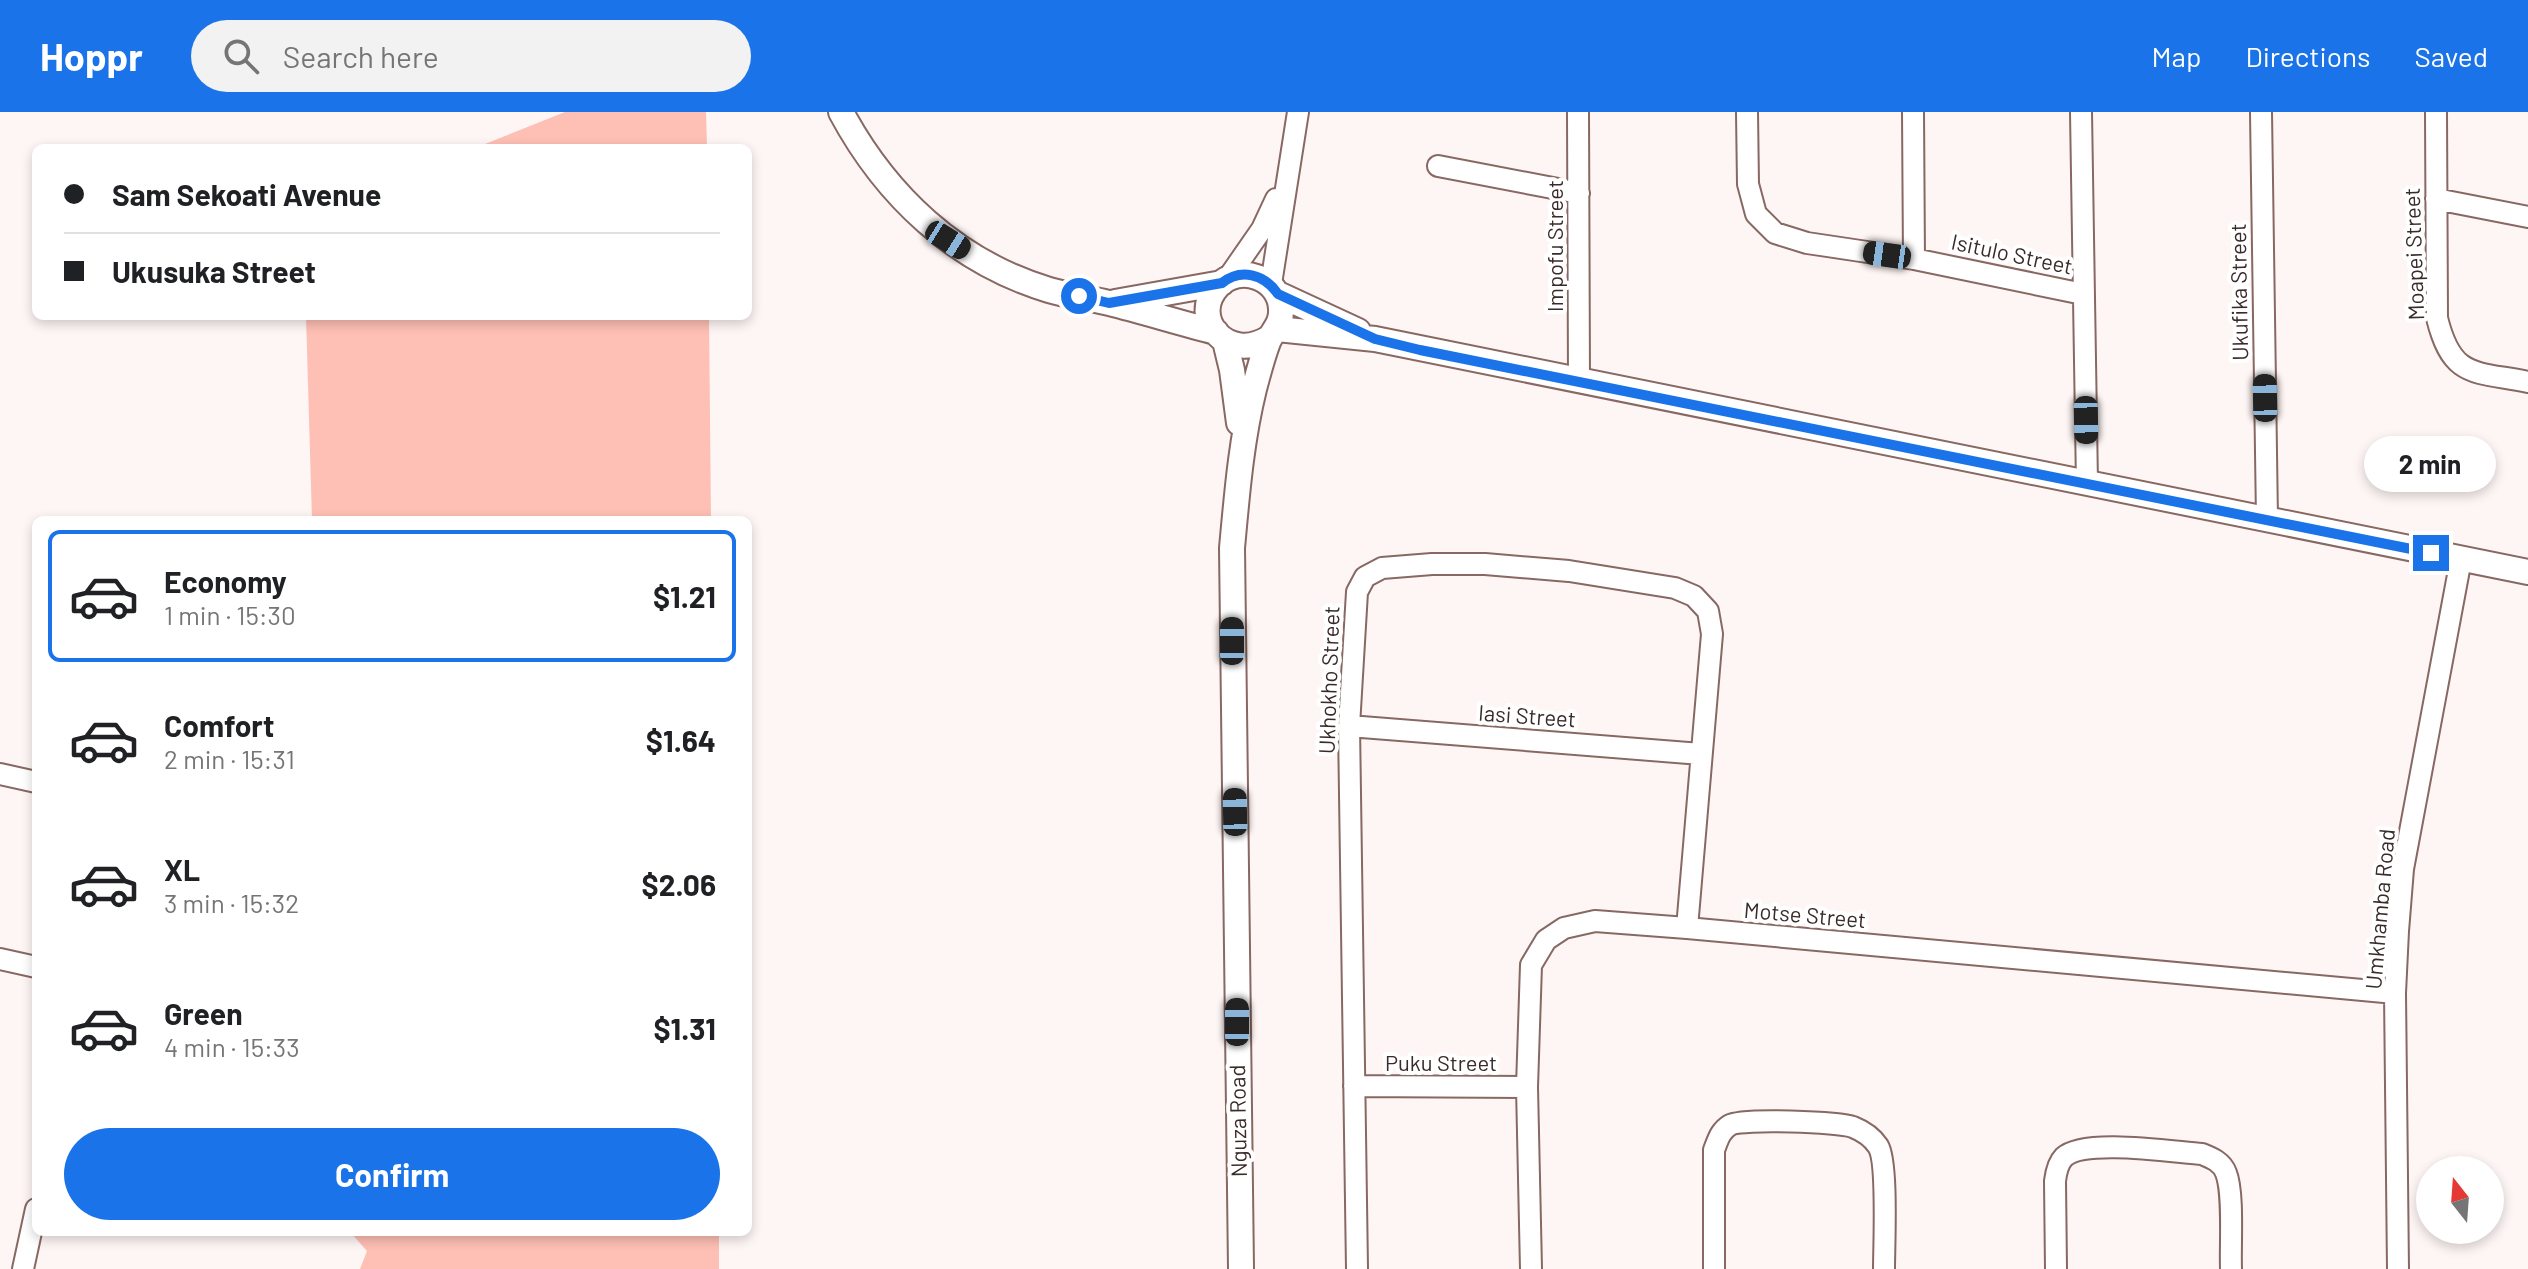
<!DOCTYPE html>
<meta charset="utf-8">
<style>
body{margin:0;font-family:Barlow,sans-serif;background:#f2f2f2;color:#202124;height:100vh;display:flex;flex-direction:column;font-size:30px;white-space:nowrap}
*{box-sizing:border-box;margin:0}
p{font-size:26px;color:#757577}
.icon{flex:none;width:44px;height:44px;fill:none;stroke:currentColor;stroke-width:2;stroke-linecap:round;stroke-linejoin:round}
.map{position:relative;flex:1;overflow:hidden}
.details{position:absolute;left:32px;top:404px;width:720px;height:720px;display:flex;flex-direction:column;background:#fff;border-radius:12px;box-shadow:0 4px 12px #0003}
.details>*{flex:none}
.guide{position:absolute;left:32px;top:32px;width:720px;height:176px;border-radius:12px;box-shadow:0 4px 12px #0003;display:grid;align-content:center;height:176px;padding:0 32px;background:#fff}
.needle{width:52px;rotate:343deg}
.tools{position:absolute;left:2416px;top:1044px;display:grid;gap:16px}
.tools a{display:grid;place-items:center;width:88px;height:88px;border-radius:50%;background:#fff;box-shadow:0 4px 12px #0003;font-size:40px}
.end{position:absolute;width:36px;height:36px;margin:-18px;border:10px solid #1a73e8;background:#fff;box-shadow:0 0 0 4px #fff}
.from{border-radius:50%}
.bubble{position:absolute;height:56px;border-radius:28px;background:#fff;box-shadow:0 4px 12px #0003;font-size:26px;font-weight:700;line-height:56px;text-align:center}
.car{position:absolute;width:24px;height:48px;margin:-24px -12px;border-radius:10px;box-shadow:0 0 6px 2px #0007;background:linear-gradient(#222 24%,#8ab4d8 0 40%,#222 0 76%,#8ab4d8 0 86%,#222 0)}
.guide b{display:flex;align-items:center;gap:28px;height:76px;font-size:30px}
.guide b+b{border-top:2px solid #e0e0e0}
.guide i{width:20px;height:20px;background:#202124}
ul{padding:14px 0 0;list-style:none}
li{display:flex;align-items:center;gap:24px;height:132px;margin:0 16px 12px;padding:0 16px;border:4px solid transparent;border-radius:12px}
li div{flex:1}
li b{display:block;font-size:30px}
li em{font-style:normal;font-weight:700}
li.active{border-color:#1a73e8}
li>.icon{width:72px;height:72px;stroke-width:1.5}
.cta{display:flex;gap:16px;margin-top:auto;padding:16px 32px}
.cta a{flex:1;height:92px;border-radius:48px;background:#1a73e8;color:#fff;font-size:32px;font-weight:700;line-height:92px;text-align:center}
header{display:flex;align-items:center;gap:48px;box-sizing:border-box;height:112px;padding:0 40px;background:#1a73e8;color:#fff}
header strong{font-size:38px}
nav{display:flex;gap:44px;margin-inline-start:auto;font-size:28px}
.search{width:560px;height:72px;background:#f2f2f2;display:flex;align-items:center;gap:20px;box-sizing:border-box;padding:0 28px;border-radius:44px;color:#757577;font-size:30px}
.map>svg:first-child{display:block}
.green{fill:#febfb4}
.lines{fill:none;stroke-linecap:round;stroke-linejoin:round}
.minor-casing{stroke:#886862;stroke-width:24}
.tertiary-casing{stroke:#886862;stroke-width:28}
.minor{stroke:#fff;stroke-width:20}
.tertiary{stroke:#fff;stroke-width:24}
.route{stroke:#1a73e8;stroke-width:10}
.labels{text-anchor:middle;stroke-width:8;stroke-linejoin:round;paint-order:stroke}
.street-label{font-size:22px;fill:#392b29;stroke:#fff}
</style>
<header>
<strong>Hoppr</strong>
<div class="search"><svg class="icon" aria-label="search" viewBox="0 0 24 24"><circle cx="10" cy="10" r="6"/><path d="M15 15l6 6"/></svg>Search here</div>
<nav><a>Map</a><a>Directions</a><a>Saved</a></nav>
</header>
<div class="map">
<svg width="2528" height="1157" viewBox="0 0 2528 1157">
<rect width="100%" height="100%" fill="#fef6f5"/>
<path class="green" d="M565,0H706L707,36H475Z
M306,204H709L711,408H312Z
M350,1120H719V1157H360L367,1139Z"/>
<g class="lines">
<g class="minor-casing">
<path id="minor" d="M1578,0L1579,269
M1747,0L1748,72L1756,102L1775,121L1807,131L1914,147L2083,182
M1913,0L1914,147
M2081,0L2087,372
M2261,0L2267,408
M2436,0L2437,206C2452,267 2474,259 2528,270
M1438,54L1579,81
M2436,87L2528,105
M1228,166L1262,117L1276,87
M1271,172L1298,0
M1349,614L1701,642
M0,662L36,670
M0,847L36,855
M1354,974L1527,975
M23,1157L36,1097
M1357,1157L1349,614L1357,480L1365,465L1382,456L1432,452H1485L1569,459L1675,476L1694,484L1708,499L1712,522L1687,816
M1531,1157L1527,975L1531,853L1546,828L1564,816L1595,809L1687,816L2395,881
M1714,1157V1038C1718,1028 1720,1019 1730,1013C1742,1006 1839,1010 1853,1015C1863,1019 1872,1025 1878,1034C1888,1049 1884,1134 1884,1157
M2056,1157L2055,1069C2056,1061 2058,1051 2064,1045C2084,1026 2173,1040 2202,1042C2212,1046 2222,1050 2226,1061C2234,1081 2230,1134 2231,1157
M2398,1157L2395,881L2398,819L2403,757L2461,447"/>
</g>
<g class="tertiary-casing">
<path id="tertiary" d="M841,0C886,84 956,150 1049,178C1069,184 1090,186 1109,191C1145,200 1180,211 1216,220
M1278,182L1358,219
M1115,190L1222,171
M1277,217L1375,227L2528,460
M1225,229L1232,258L1239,311
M1241,1157L1232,436C1237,382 1241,330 1254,277C1258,262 1262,246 1268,230C1273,218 1282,212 1281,197C1280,166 1240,151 1218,174C1188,206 1228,252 1269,226"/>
</g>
<use href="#minor" class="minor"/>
<use href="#tertiary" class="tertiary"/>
</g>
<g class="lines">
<path class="route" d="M1079,184L1109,191L1222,171C1241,156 1264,162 1278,182L1375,227L1420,238L2431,441"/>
</g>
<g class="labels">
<g class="street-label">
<text transform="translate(1555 134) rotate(-90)" y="8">Impofu Street</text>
<text transform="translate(2012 142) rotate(12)" y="8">Isitulo Street</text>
<text transform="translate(2414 142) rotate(-92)" y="8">Moapei Street</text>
<text transform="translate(2239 180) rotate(-91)" y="8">Ukufika Street</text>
<text transform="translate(1329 568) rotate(-88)" y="8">Ukhokho Street</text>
<text transform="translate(1527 604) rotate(4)" y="8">Iasi Street</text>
<text transform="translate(2380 797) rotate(-85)" y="8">Umkhamba Road</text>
<text transform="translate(1805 803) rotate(5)" y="8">Motse Street</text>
<text x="1441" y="959">Puku Street</text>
<text transform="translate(1238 1009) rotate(-91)" y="8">Nguza Road</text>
</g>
</g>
</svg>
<div class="tools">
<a><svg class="needle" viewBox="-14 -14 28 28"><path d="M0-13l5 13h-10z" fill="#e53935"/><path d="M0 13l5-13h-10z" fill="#757577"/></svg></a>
</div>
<i class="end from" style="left:1079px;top:184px"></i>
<i class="end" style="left:2431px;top:441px"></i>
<div class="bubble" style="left:2364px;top:324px;width:132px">2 min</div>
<i class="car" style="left:948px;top:128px;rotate:122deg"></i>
<i class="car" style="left:1887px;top:143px;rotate:278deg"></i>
<i class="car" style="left:2265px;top:286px;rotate:359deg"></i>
<i class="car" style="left:2086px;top:308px;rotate:179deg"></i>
<i class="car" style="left:1232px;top:529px;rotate:0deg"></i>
<i class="car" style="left:1235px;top:700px;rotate:359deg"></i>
<i class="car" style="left:1237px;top:910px;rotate:0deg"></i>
<div class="guide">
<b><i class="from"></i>Sam Sekoati Avenue</b>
<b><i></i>Ukusuka Street</b>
</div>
<section class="details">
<ul>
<li class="active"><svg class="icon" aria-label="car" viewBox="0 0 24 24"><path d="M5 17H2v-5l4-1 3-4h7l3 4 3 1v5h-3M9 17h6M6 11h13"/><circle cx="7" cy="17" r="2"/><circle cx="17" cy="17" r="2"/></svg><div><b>Economy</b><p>1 min · 15:30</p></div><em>$1.21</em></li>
<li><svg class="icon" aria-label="car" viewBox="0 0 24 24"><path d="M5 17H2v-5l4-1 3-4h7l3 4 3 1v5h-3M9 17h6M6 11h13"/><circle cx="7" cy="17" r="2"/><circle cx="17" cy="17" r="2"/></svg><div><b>Comfort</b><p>2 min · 15:31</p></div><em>$1.64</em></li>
<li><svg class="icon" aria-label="car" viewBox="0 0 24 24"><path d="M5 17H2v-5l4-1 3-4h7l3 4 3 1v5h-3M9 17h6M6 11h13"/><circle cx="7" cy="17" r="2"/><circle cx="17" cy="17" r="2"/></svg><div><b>XL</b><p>3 min · 15:32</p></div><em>$2.06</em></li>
<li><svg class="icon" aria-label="car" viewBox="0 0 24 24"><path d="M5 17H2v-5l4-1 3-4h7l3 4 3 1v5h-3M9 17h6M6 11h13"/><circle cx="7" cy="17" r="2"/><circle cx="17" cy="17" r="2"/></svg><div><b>Green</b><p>4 min · 15:33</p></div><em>$1.31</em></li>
</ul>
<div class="cta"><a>Confirm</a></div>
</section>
</div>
